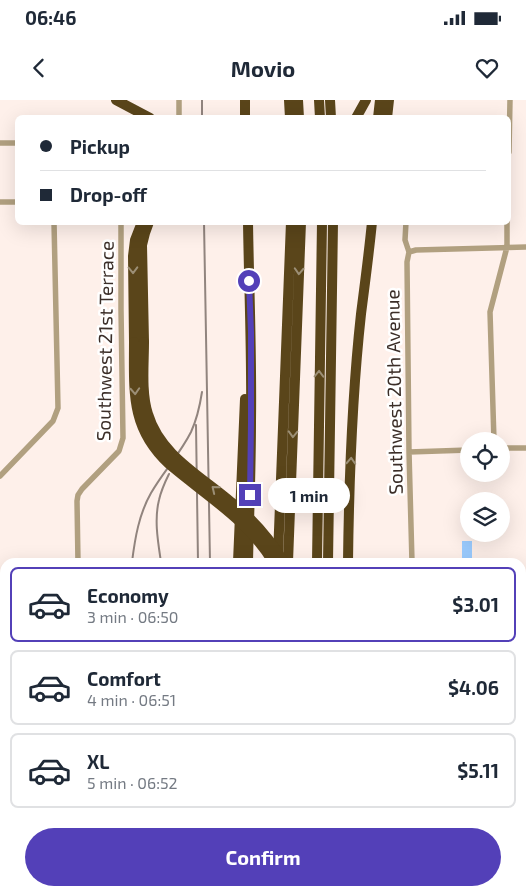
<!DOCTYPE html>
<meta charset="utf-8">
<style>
body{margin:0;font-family:"Exo 2",sans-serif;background:#f6f6f7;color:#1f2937;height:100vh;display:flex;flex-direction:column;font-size:19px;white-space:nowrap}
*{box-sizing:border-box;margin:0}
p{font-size:16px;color:#747a83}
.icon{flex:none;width:28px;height:28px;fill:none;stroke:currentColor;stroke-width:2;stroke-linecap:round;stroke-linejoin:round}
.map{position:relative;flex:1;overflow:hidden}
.sheet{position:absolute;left:0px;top:458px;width:526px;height:338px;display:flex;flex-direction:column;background:#fff;border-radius:15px 15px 0 0;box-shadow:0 5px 20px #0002}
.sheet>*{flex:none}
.guide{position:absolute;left:15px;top:15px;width:496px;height:110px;border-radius:8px;box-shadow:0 5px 20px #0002;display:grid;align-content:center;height:110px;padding:0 25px;background:#fff}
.tools{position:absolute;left:460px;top:332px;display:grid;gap:10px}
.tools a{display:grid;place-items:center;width:50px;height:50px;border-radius:50%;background:#fff;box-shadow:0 5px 20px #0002;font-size:25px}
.end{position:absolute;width:22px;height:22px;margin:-11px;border:6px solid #5340b8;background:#fff;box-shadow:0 0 0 2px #fff}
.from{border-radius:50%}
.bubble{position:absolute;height:35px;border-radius:18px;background:#fff;box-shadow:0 5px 20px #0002;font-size:16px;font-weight:700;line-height:35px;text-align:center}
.guide b{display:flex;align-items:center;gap:18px;height:48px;font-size:19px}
.guide b+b{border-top:1px solid #e0e1e3}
.guide i{width:12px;height:12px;background:#1f2937}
ul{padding:9px 0 0;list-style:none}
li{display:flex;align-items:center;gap:15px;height:75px;margin:0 10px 8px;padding:0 15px;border:2px solid #e0e1e3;border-radius:8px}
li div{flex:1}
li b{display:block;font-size:19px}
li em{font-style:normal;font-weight:700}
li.active{border-color:#5340b8}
li>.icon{width:45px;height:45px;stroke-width:1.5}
.button{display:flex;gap:10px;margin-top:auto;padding:10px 25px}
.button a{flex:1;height:58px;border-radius:30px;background:#5340b8;color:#fff;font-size:20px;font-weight:700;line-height:58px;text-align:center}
.status{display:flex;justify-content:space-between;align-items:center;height:35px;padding:0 25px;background:#fff;direction:ltr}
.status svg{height:14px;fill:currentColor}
header{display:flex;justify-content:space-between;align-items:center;height:65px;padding:0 25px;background:#fff;font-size:22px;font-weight:700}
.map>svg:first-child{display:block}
.education{fill:#ede5fb}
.water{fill:#9bccff}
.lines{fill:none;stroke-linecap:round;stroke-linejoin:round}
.minor{stroke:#b1a080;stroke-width:5.5}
.motorway{stroke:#5a451a;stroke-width:10}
.rail{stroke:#91847e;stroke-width:2}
.motorway-bridge{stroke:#5a451a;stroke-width:10}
.oneway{stroke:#9c8f76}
.route{stroke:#5340b8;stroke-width:6}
.labels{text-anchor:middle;stroke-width:5;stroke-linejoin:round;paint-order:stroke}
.street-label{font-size:19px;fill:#3b2e28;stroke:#fff}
</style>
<div class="status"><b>06:46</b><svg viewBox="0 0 49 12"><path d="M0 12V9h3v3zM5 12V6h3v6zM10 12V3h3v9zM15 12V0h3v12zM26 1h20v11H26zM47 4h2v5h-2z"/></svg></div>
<header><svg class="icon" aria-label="back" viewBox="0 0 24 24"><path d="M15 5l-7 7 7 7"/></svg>Movio<svg class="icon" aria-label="heart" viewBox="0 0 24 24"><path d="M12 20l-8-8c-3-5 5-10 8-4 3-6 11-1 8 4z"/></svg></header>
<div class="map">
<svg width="526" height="795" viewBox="0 0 526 795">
<rect width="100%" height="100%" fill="#fef0ea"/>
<path class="education" d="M521,756H526V795H444L442,790H521Z"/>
<path class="water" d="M462,441H472V462H462Z"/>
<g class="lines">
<path class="minor" d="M179,0V18
M0,43H18
M509,52L510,0
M0,102H18
M406,122L405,140L409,152L407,162L409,352L412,462
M409,152L416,150L526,147
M494,341L490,212L507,147V122
M501,348H526
M409,352L469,350
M0,376L53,321L58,308L54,122
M78,462L77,401L78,395L82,389L119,351L123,338L121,209V122
M521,748H526
M84,790V795
M432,790L434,795"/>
<path class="motorway" d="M116,0L150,18
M245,0V18
M289,0L290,18
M298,0L299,18
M319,0L320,18
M330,0L331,18
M356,18L366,0
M378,18L380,0
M387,18L389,0
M134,242L133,156L135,140L142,122
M144,242L142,145L145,133L149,122
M278,456L291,122
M238,462L245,299
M248,462C249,415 251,368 251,321C252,255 249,189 248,122
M288,462L301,122
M317,462L322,122
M328,462L333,122
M348,462C349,380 352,296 361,214C365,183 369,153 372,122
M240,790V795
M250,790V795
M277,790L278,795
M285,790V795
M299,790V795
M308,790V795
M318,790V795
M329,790L330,795
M351,790L352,795
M359,790L360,795
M267,795V790"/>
<path class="rail" d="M202,0V18
M204,122L210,462
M196,325L198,462
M132,462C135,438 139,414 151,393C163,372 180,354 191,332C197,319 200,305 202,292
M161,462C158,442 154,420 159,400C161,391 165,382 169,374
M140,790V795
M216,790V795
M132,795L133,790"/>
<path class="motorway-bridge" d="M134,242C134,291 130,328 169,364C205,395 248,420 273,462
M144,242C144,264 141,293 148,314C160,355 201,376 231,402C253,419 270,439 284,462"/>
</g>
<defs><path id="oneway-chevron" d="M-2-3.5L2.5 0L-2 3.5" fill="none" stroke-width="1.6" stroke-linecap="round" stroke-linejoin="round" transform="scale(1.25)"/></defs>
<g class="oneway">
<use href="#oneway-chevron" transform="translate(133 170) rotate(89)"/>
<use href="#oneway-chevron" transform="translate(299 171) rotate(93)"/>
<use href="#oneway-chevron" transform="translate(319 274) rotate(-89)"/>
<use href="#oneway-chevron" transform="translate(135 291) rotate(87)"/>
<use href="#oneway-chevron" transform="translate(293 334) rotate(92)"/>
<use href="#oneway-chevron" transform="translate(351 361) rotate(-87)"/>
<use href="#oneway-chevron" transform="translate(215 389) rotate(-141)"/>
</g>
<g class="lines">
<path class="route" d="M249,181L251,232V322L250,395"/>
</g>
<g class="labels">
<g class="street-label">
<text transform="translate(105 241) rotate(-89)" y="7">Southwest 21st Terrace</text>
<text transform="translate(394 292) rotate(-91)" y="7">Southwest 20th Avenue</text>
</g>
</g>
</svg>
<div class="tools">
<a><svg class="icon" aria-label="locate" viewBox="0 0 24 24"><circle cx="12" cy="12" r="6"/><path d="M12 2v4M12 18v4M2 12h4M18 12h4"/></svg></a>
<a><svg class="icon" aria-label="layers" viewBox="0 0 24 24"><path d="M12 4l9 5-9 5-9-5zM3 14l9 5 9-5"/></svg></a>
</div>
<i class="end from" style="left:249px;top:181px"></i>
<i class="end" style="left:250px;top:395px"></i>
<div class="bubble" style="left:268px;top:378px;width:82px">1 min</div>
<div class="guide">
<b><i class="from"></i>Pickup</b>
<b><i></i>Drop-off</b>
</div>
<section class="sheet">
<ul>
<li class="active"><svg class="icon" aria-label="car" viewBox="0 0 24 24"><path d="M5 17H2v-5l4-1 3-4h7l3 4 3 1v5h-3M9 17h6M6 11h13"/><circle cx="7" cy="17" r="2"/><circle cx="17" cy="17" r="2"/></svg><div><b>Economy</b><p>3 min · 06:50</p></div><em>$3.01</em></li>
<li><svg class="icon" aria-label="car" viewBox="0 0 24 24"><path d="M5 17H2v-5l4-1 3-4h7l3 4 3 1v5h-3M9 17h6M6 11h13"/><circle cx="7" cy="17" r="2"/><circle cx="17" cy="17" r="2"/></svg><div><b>Comfort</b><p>4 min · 06:51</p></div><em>$4.06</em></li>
<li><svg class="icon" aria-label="car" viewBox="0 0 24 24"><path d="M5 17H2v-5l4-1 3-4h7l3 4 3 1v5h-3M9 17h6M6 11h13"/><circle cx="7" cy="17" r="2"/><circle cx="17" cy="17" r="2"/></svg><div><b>XL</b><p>5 min · 06:52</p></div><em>$5.11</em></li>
</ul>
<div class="button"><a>Confirm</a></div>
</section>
</div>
